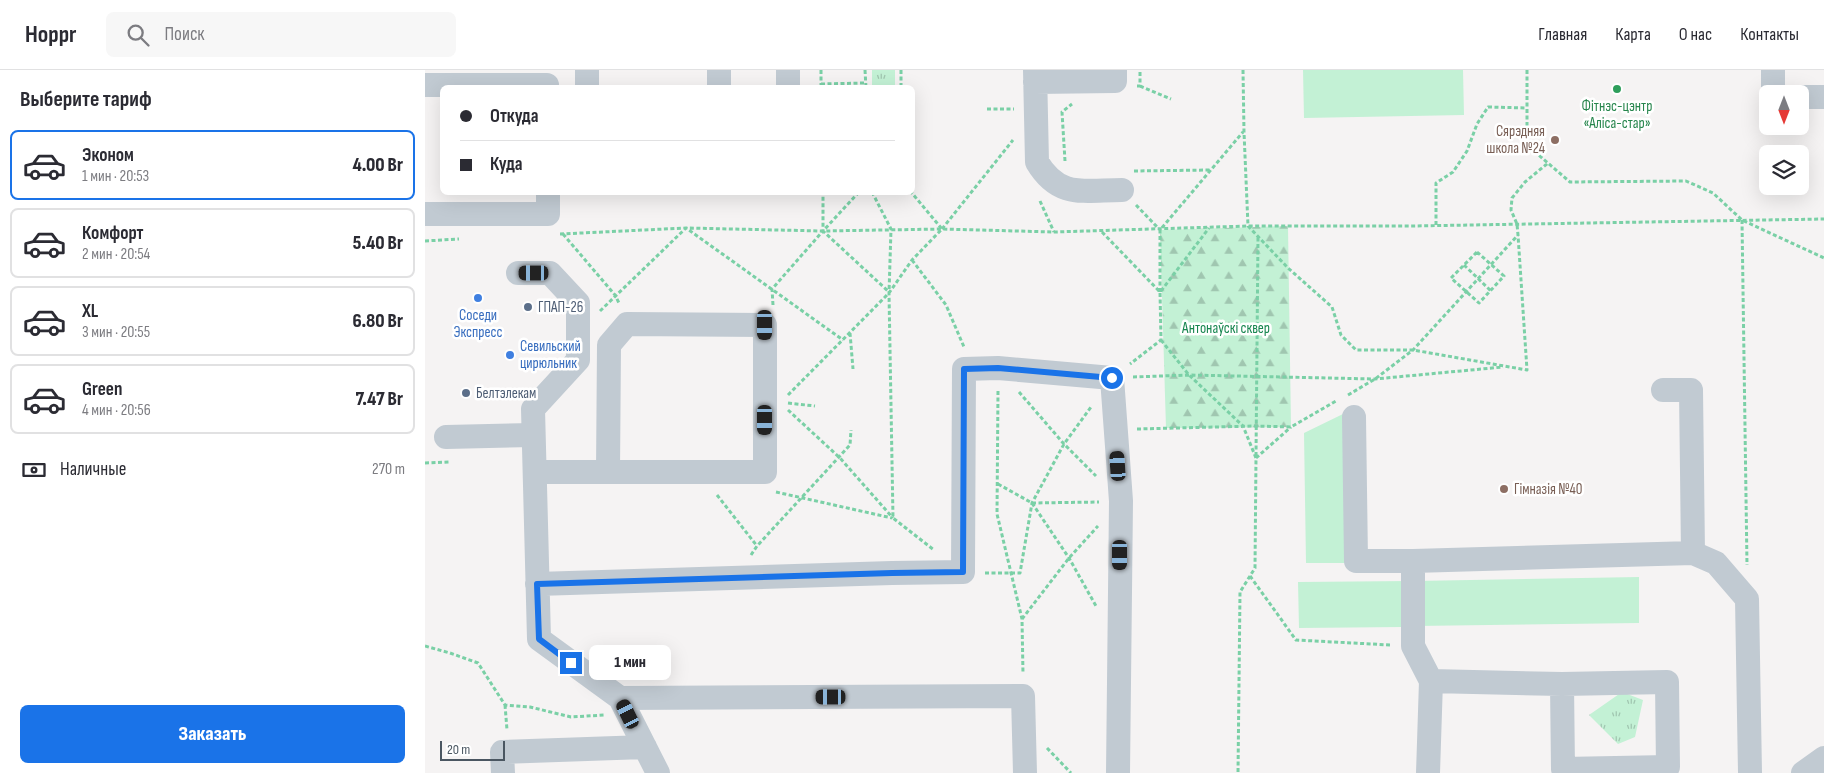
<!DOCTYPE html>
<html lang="ru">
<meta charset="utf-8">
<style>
body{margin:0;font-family:"Sofia Sans Condensed",sans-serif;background:#f7f7f7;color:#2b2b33;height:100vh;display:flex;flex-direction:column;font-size:19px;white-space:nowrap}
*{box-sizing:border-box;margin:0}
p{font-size:16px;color:#7c7c81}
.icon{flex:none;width:28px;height:28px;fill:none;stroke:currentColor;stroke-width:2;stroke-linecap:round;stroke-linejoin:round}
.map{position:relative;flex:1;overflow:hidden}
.side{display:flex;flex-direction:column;background:#fff;width:425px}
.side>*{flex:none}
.guide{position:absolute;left:15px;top:15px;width:475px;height:110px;border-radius:8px;box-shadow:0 5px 20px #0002;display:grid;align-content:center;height:110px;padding:0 20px;background:#fff}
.needle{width:32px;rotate:180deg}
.buttons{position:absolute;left:1334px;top:15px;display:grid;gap:10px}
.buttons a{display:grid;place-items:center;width:50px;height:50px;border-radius:8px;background:#fff;box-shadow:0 5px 20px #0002;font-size:25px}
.scale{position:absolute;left:15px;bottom:12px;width:65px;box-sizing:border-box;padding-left:5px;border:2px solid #4a5661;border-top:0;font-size:14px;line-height:18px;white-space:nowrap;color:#4a5661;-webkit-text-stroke:4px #fff;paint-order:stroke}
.end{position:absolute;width:22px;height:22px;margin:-11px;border:6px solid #1a73e8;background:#fff;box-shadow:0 0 0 2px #fff}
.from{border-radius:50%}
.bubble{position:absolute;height:35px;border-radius:8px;background:#fff;box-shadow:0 5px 20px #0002;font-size:16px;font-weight:800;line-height:35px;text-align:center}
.car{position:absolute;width:15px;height:30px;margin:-15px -8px;border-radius:6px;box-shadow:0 0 4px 1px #0007;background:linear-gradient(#222 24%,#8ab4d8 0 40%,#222 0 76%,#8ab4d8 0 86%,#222 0)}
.guide b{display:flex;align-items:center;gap:18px;height:48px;font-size:19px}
.guide b+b{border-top:1px solid #e1e1e2}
.guide i{width:12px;height:12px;background:#2b2b33}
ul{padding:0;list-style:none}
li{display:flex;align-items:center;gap:15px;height:70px;margin:0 10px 8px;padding:0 10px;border:2px solid #e1e1e2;border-radius:8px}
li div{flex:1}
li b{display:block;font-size:19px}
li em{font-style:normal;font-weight:800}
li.current{border-color:#1a73e8}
li>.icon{width:45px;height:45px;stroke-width:1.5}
h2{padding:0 20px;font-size:22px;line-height:60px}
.pay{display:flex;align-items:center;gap:12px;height:55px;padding:0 20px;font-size:19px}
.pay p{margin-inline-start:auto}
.action{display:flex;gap:10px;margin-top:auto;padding:10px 20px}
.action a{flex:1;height:58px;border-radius:8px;background:#1a73e8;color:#fff;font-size:20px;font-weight:800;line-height:58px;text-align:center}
header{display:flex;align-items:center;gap:30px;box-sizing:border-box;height:70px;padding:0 25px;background:#fff;border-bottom:1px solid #e1e1e2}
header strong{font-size:24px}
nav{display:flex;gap:28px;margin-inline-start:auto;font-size:18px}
.search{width:350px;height:45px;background:#f7f7f7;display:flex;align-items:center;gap:12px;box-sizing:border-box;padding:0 18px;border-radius:8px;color:#7c7c81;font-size:19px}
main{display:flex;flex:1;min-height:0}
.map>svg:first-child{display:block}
.grass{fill:url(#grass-tufts)}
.forest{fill:url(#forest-firs)}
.garden{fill:#c3f1d5}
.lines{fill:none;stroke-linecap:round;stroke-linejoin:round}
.path{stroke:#7ad0a6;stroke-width:3;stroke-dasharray:4 2.5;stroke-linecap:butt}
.minor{stroke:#c1cad2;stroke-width:24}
.route{stroke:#1a73e8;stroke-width:6}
.leisure-dot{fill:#2e9e5b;stroke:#fff;stroke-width:2}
.education-dot{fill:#8d6e63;stroke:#fff;stroke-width:2}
.shop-dot{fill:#3f7fe0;stroke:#fff;stroke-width:2}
.service-dot{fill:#5c6f8a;stroke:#fff;stroke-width:2}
.labels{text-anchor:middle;stroke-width:5;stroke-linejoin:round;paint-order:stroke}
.leisure-label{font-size:15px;fill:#27864d;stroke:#fff}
.education-label{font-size:15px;fill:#785e54;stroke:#fff;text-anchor:end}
.service-label{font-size:15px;fill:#4e5e75;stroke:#fff;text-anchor:start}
.shop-label{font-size:15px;fill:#366cbe;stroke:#fff}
.park-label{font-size:15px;fill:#17864f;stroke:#fff}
</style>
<header>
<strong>Hoppr</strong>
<div class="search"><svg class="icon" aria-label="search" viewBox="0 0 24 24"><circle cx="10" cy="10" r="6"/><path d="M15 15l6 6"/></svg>Поиск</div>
<nav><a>Главная</a><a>Карта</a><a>О нас</a><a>Контакты</a></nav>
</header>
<main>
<section class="side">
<h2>Выберите тариф</h2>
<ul>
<li class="current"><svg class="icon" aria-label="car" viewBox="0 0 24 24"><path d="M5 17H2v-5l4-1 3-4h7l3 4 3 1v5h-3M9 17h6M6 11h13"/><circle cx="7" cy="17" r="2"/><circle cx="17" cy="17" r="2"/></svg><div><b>Эконом</b><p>1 мин · 20:53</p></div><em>4.00 Br</em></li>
<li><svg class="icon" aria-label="car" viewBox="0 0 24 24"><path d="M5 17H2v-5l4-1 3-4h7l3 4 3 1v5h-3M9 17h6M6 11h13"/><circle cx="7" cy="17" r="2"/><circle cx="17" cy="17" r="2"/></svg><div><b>Комфорт</b><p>2 мин · 20:54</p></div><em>5.40 Br</em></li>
<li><svg class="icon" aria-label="car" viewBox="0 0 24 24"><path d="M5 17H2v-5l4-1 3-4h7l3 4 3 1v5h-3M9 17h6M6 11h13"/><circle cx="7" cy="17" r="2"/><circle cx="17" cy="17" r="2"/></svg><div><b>XL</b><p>3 мин · 20:55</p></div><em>6.80 Br</em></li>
<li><svg class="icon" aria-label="car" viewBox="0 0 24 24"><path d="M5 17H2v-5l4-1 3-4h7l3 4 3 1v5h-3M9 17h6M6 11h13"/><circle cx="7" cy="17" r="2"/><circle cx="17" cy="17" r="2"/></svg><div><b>Green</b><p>4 мин · 20:56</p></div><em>7.47 Br</em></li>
</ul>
<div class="pay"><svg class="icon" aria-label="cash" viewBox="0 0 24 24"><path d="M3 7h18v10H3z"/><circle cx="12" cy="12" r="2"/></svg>Наличные<p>270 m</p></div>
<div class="action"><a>Заказать</a></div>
</section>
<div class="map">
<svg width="1399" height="703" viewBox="0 0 1399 703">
<defs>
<pattern id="grass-tufts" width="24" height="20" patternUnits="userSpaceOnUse" patternTransform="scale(1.25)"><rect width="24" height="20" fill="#c3f1d5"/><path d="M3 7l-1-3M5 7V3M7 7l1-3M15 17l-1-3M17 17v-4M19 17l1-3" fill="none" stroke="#a0c6b0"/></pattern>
<pattern id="forest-firs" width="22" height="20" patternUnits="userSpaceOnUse" patternTransform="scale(1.25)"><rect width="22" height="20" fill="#c3f1d5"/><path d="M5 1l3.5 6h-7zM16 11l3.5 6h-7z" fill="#a0c6b0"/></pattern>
</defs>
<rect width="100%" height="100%" fill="#f5f3f3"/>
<path class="grass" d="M447,0H470V17H447Z
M1197,622L1218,630L1210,667L1193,674L1164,645Z"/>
<path class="forest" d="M863,156L866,357L741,358L735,160Z"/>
<path class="garden" d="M878,0H1038L1039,45L879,48Z
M918,344L920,493H881L879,363Z
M1214,507V553L990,556V511Z
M985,511L977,557L874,558L873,512Z"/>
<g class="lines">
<path class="path" d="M396,0V18
M440,0L441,18
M476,0V18
M818,0L819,62L823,156L863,198L907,237L916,265L931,280H988L1102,300L1093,165
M1102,0V75L1145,112L1261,111L1288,123L1317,150L1399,188
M396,14L440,13
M712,16H715V0
M715,16L746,29
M562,39H589
M640,91L637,42L647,34
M709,101L786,100
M434,122L398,161L464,222
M447,122L466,159L464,223L468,448L509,480
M615,131L629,162
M711,135L735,160
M1317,150L1322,495
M1011,155V113L1028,102L1042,81L1052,54L1063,37L1101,38
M517,159L588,70
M677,162L735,222L736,270L705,294
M135,164L261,158L398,161L517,159L629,162L823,156H987L1399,149
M138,164L190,225L194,233
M0,171L34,169
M1052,182L1079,206L1054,233L1026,208Z
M487,190L521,235L539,277
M1039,195L1066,221
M736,221L784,158
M735,222V160L818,62
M348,235L347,219L398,161V122
M175,241L261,158L418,270
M425,263L428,299
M736,270L764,305L818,356L831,388L830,498L815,522L813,703
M708,307L764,305L950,309L1078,297
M573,321L572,444L597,549L598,604
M594,322L639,374L671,406
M363,325L464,223L487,190L517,159L486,122
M923,325L950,309L988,280L1093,165L1092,154L1086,140L1087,128L1100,112L1123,93
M363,333L390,336
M363,340L415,388L468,448
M712,359L831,356L866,357L911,331
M831,386L833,167
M831,388L866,357
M0,393L24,392
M573,414L607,433L644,488L671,536
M351,422L467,448
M292,425L332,476
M607,433L674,432
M326,485L332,476L425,375L426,360
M560,503H595L607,433L639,374L666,337
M825,506L871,570L965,575
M597,549L644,488L673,456
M0,576L25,583L53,593L80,635L105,637L146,647L180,645
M80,635L82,660
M622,678L646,703"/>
<path class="minor" d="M162,0V18
M294,0V18
M363,0V18
M610,0L612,92C634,129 659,120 697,120
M1348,0V24
M610,12L690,11V0
M0,15H122V18
M1375,27H1399
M0,144H123V122
M93,203H125L153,233V290L108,339L114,569L195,628L233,703
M1238,320H1266L1268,483L1291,493L1322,529L1325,703
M929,347L931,491H988V576L1006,611L1003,703
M21,367L108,365
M110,402H340V255L202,254L184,275L183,401
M988,491L1268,483
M112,514L467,503L538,502L539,299L573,298L687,308L696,431L693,703
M1006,611L1137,614
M1242,612L1243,697L1138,699L1137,614Z
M195,628L598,626L600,703
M78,703L77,682L220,677
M1378,703L1399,688"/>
</g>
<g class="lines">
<path class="route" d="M146,593L114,569L112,514L467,503L538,502L539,299L573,298L687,308"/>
</g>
<circle class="leisure-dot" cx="1192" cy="19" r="5"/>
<g class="education-dot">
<circle cx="1130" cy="70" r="5"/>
<circle cx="1079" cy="419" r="5"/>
</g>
<g class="shop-dot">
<circle cx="53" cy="228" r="5"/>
<circle cx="85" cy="285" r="5"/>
</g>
<g class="service-dot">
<circle cx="103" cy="237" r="5"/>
<circle cx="41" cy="323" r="5"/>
</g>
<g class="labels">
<g class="leisure-label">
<text x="1192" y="41">Фітнэс-цэнтр<tspan x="1192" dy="17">«Аліса-стар»</tspan></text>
</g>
<g class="education-label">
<text x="1120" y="66">Сярэдняя<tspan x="1120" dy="17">школа №24</tspan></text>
<text x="1089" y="424" text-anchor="start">Гімназія №40</text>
</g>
<g class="service-label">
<text x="113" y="242">ГПАП-26</text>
<text x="51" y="328">Белтэлекам</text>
</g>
<g class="shop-label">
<text x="53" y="250">Соседи<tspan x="53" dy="17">Экспресс</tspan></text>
<text x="95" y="281" text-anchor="start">Севильский<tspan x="95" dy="17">цирюльник</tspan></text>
</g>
<g class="park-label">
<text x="801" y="263">Антонаўскі сквер</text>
</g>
</g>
</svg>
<div class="buttons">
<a><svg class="needle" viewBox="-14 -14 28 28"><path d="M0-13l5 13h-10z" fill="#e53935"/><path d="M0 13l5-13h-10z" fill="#7c7c81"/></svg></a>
<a><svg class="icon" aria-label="layers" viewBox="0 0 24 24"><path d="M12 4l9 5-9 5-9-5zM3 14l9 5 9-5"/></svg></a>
</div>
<div class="scale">20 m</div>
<i class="end from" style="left:687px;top:308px"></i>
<i class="end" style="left:146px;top:593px"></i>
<div class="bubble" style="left:164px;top:575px;width:82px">1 мин</div>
<i class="car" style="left:109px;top:203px;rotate:270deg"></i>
<i class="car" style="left:340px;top:255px;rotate:180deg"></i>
<i class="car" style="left:340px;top:350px;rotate:180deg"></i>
<i class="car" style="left:693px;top:396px;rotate:356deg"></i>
<i class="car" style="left:695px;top:485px;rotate:180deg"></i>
<i class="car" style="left:406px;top:627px;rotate:270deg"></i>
<i class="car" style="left:203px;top:644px;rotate:334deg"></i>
<div class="guide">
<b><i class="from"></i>Откуда</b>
<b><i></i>Куда</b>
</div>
</div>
</main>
